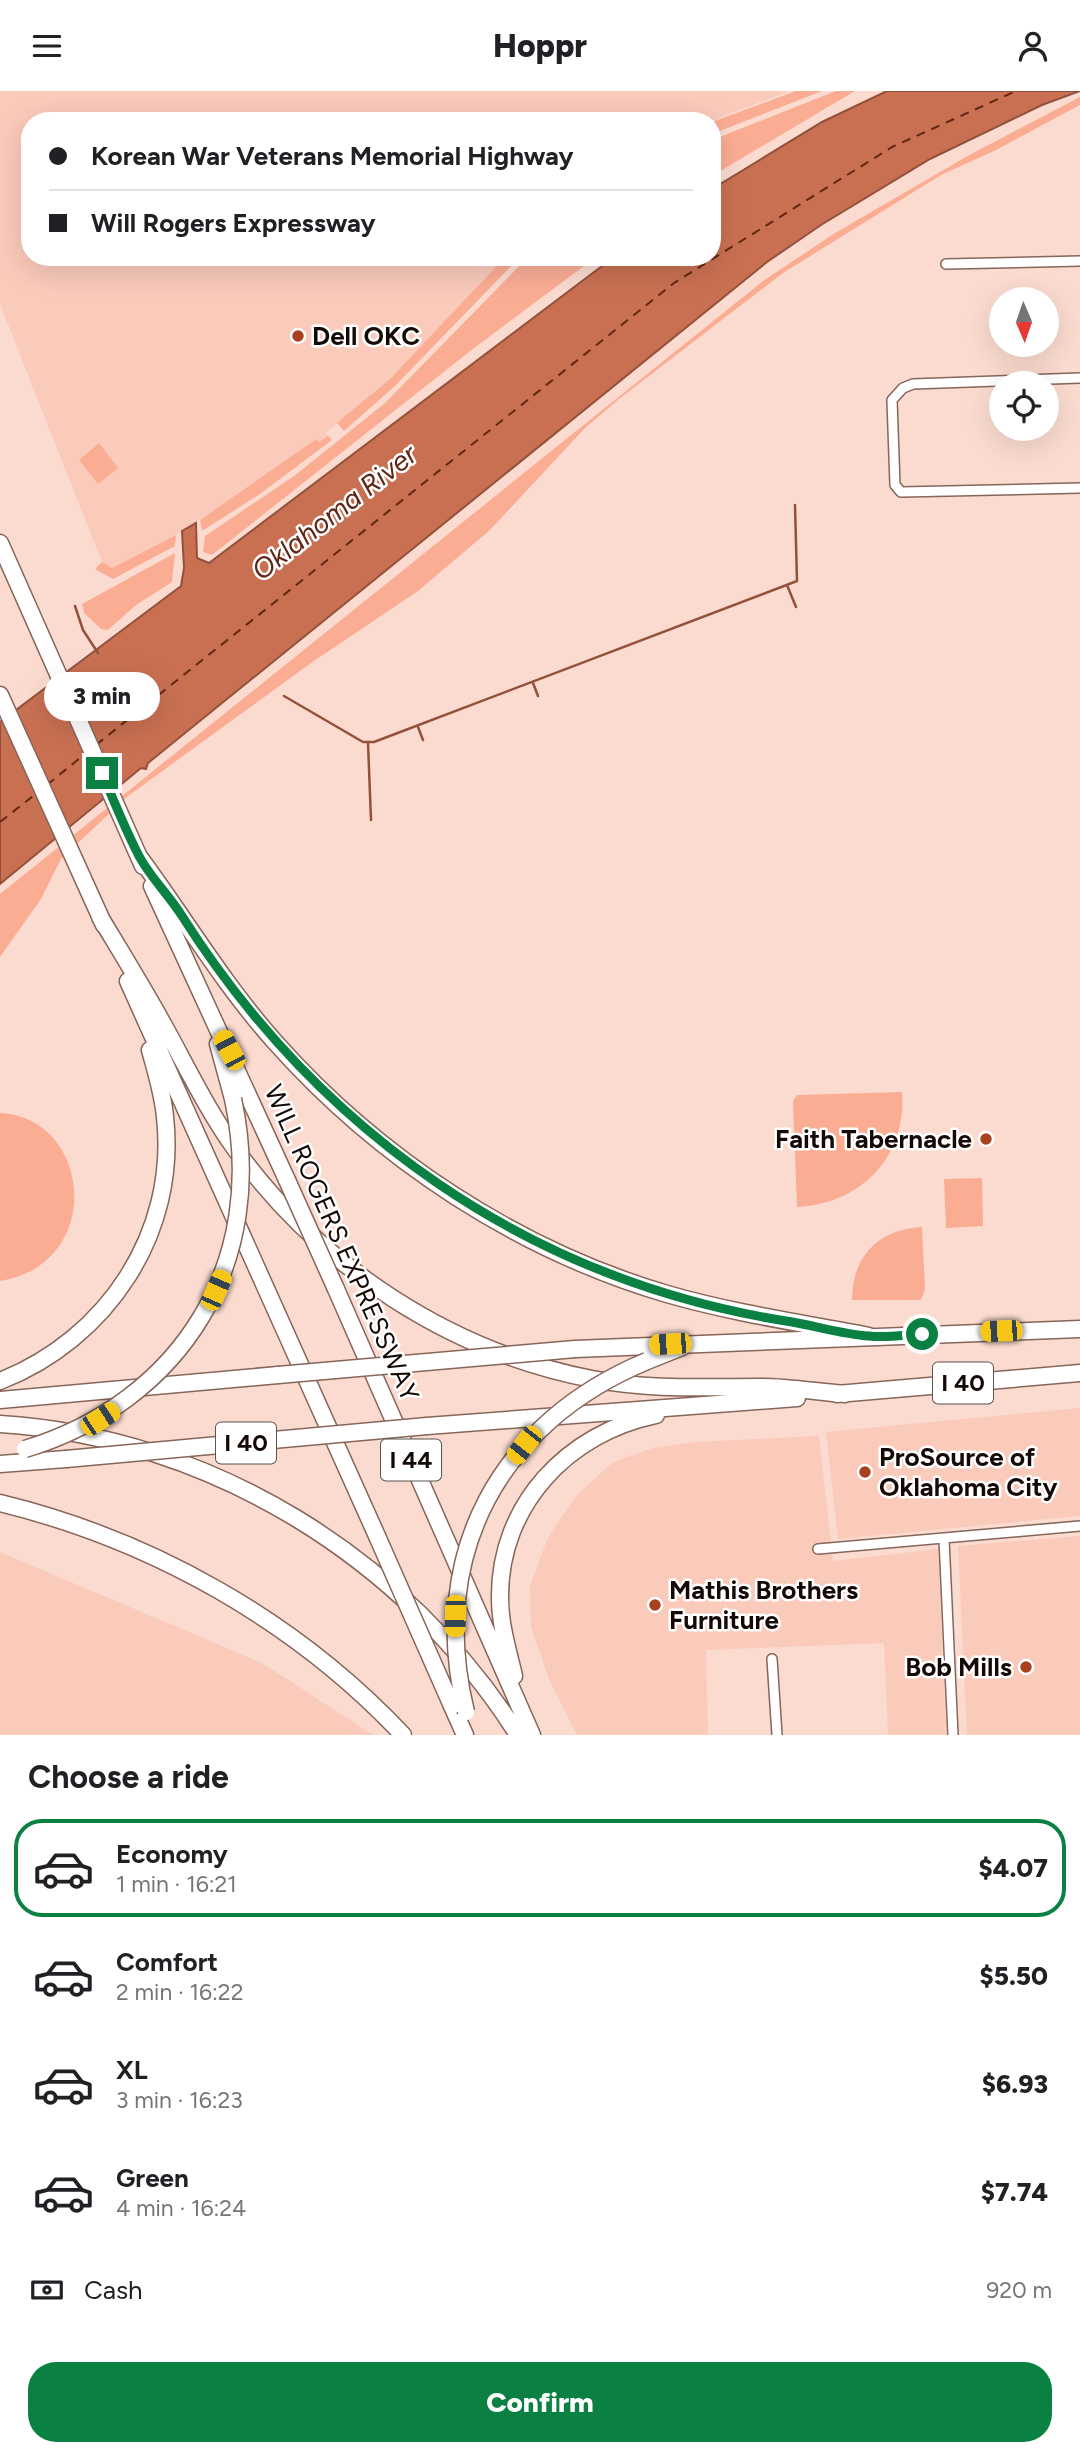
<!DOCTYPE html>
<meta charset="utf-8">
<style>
body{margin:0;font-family:Figtree,sans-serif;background:#f2f2f2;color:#202124;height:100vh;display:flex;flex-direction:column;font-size:26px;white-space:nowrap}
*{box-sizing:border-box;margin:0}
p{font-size:23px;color:#757577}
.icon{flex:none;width:38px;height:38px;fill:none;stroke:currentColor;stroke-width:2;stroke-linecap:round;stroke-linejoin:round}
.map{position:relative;height:1644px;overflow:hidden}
.side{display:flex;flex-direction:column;background:#fff;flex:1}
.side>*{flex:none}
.banner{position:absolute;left:21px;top:21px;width:700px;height:154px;border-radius:28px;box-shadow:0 7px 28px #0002;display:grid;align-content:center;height:154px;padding:0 28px;background:#fff}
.needle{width:46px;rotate:178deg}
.controls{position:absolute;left:989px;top:196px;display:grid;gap:14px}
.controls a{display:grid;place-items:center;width:70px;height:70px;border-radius:50%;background:#fff;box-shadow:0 7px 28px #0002;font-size:35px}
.end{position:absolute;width:32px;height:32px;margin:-16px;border:9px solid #0b8043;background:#fff;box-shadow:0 0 0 4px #fff}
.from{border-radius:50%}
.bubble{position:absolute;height:49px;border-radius:24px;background:#fff;box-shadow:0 7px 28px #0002;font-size:23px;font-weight:800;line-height:49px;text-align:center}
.car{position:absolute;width:21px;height:42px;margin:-21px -10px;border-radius:9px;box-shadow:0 0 5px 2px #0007;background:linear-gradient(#f5c518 24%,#345 0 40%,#f5c518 0 76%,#345 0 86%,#f5c518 0)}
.banner b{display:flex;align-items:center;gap:24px;height:66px;font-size:26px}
.banner b+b{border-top:2px solid #e0e0e0}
.banner i{width:18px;height:18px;background:#202124}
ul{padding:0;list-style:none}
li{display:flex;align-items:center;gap:21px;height:98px;margin:0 14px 10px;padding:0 14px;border:4px solid transparent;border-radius:28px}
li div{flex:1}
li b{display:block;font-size:26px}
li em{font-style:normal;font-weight:800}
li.active{border-color:#0b8043}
li>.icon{width:63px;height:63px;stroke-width:1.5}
h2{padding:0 28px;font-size:32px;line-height:84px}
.pay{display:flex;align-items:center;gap:18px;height:77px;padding:0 28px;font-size:26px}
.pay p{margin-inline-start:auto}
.cta{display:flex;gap:14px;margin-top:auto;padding:14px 28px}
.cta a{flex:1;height:80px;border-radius:28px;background:#0b8043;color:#fff;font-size:28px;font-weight:800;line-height:80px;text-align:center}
header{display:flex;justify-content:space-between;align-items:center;height:91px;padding:0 28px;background:#fff;font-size:32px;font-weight:800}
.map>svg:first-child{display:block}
.built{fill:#facabb}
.green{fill:#fbad94}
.water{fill:#c97053;stroke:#93513c;stroke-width:2}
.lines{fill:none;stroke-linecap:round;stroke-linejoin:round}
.stream{stroke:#93513c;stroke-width:2.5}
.ferry{stroke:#612613;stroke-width:2;stroke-dasharray:9 7;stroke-linecap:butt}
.street-casing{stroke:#876559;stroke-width:12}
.highway-casing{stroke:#876559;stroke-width:19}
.street{stroke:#fff;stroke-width:9}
.highway{stroke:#fff;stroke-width:16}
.highway-bridge-casing{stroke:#876559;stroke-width:19;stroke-linecap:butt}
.highway-bridge{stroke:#fff;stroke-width:16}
.route{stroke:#0b8043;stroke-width:9}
.poi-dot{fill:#a8411e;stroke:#fff;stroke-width:2.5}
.labels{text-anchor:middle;stroke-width:5;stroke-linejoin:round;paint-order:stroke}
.shield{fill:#fff;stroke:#5b5350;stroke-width:2}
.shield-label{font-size:24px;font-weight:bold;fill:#150905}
.poi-label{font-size:26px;font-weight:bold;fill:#150905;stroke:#fff;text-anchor:start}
.street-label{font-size:26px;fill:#150905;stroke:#fff}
.water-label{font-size:28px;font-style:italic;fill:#612613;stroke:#fff}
</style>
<header><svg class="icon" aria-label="menu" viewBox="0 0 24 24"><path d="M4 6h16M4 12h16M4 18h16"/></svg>Hoppr<svg class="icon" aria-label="person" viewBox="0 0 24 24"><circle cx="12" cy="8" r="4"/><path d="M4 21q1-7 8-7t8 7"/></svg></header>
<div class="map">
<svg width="1080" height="1644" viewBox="0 0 1080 1644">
<rect width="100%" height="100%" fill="#fbdbd0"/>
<path class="built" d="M0,0H790L711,30H30V166H505L390,288L326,342L328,345L319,351L315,348L248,397L176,444L112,477L102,471L0,213Z
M1080,1317V1425L838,1448L826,1341Z
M819,1345L833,1470L938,1458L946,1644H888L884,1552L706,1559L708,1644H577L549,1588L531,1536L530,1495L548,1446L577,1404L613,1371L653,1357L695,1351Z
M1080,1445V1644H967L958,1455Z
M0,1461L262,1572L373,1644H0Z"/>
<path class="green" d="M796,0H822L712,43V31Z
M836,0H855L712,85V49Z
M1080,6V14L996,59L941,84L783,182L619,308L585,337L490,439L418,500L311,572L128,705L61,768L41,808L0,866V803L763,190L835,142L971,63Z
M505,166H520L395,295L344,340L337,332L390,288Z
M528,166H596L469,261L212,464L203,461L205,445L294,385L385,312Z
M328,345L332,349L260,403L202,440L200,429L316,348L319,351Z
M99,352L118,377L98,393L79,369Z
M176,444L175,455L113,488L95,478L102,471L112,477Z
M175,462L172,491L136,514L108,539L101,538L84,522L82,513Z
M902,1001C907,1067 860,1113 797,1116L793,1010L797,1004Z
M0,1022C92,1026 106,1173 0,1190Z
M982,1087L983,1135L946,1137L944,1088Z
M922,1136L925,1198L921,1209H852C852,1165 879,1138 922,1136Z"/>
<path class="water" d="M887,0H1080L1042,14L930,68L821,134L767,171L148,672L146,678L141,677L0,793V631L181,495L184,477L182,440L196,432L197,467L209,472L614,166H712V98L822,31Z"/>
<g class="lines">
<path class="stream" d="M787,494L796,516
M75,515L83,539L98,562
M533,592L538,605
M284,605L363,651H374L797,490L795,414
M418,636L423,649
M368,652L371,729"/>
<path class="ferry" d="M96,654L674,192L892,56L1016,0
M47,694L86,662
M0,731L37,702"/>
<g class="street-casing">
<path id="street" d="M946,173L1080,170
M1080,287L913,293L903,297L892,309L895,394L901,401L1080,397
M944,1448L953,1644
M818,1458L1080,1435
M772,1568L777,1644"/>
</g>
<g class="highway-casing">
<path id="highway" d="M0,452L143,775
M0,604L104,834
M140,767C185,828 224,894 275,951C378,1067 517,1159 667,1203C733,1222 801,1232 869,1245
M152,795L287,1089
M100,826C121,861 142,895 162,931C186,974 207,1019 236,1059C321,1176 450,1261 592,1288C649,1299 704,1296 761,1296C789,1296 818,1301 845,1303
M128,890L377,1445
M218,953L233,1008
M336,1198L532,1644
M575,1258L1080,1238
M647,1270L682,1256
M0,1290C107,1248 178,1142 165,1026C163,1003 156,981 150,959
M837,1303L1080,1282
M0,1309L278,1284
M0,1333C210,1346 406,1467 518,1644
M427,1335L797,1307
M0,1373L66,1368
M0,1412C152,1449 296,1530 403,1644
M514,1585C508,1559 500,1534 500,1507C499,1414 568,1342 656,1324
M452,1615L465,1644"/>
</g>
<use href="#street" class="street"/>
<use href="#highway" class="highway"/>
<g class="highway-bridge-casing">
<path id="highway-bridge" d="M287,1089L336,1198
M278,1284L575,1258
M25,1358C183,1310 268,1170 233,1008
M66,1368L427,1335
M377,1445L452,1615
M466,1621C427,1463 500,1331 647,1270"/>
</g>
<use href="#highway-bridge" class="highway-bridge"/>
</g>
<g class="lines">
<path class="route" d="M102,682C114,710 125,738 139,765C150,786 169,804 182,825C320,1042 529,1189 786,1230C813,1234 841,1243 869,1245C886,1247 904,1244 922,1243"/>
</g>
<g class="poi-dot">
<circle cx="298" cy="245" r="7"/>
<circle cx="986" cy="1048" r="7"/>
<circle cx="865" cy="1381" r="7"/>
<circle cx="655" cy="1514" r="7"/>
<circle cx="1026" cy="1576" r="7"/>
</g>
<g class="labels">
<g class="shield">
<rect x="933" y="1271.5" width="60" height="41" rx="5"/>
<rect x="216" y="1331.5" width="60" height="41" rx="5"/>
<rect x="381" y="1348.5" width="60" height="41" rx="5"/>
</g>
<g class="shield-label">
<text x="963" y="1300">I 40</text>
<text x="246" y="1360">I 40</text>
<text x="411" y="1377">I 44</text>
</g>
<g class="poi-label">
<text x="312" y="254">Dell OKC</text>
<text x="972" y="1057" text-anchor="end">Faith Tabernacle</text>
<text x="879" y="1375">ProSource of<tspan x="879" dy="30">Oklahoma City</tspan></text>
<text x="669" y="1508">Mathis Brothers<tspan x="669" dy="30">Furniture</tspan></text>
<text x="1012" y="1585" text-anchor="end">Bob Mills</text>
</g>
<g class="street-label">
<text transform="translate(342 1152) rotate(66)" y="9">WILL ROGERS EXPRESSWAY</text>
</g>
<g class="water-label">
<text transform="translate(334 421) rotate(-38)" y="10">Oklahoma River</text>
</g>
</g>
</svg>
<div class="controls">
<a><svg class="needle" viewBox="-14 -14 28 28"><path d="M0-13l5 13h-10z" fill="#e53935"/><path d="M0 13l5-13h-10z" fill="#757577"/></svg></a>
<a><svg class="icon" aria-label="locate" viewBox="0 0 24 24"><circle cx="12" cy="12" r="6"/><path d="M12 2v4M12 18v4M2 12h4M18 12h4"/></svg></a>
</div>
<i class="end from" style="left:922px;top:1243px"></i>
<i class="end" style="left:102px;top:682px"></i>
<div class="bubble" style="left:44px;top:581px;width:116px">3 min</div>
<i class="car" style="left:229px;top:959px;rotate:332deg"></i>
<i class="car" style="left:216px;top:1199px;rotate:24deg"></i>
<i class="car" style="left:1001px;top:1240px;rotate:268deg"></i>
<i class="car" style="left:670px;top:1253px;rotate:267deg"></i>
<i class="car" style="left:100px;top:1328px;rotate:57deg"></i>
<i class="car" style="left:524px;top:1354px;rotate:218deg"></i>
<i class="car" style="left:455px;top:1525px;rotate:182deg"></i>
<div class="banner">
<b><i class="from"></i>Korean War Veterans Memorial Highway</b>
<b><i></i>Will Rogers Expressway</b>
</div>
</div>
<section class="side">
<h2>Choose a ride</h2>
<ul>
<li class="active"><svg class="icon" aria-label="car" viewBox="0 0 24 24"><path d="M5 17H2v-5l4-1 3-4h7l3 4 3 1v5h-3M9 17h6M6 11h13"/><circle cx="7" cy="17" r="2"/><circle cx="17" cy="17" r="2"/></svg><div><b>Economy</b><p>1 min · 16:21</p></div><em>$4.07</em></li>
<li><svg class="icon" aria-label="car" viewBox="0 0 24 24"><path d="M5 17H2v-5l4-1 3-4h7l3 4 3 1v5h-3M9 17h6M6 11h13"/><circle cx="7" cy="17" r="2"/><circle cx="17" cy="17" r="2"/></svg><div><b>Comfort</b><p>2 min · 16:22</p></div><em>$5.50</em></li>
<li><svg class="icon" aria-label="car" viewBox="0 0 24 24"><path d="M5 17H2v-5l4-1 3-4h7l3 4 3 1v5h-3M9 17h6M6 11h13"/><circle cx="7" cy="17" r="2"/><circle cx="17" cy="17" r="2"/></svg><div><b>XL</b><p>3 min · 16:23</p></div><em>$6.93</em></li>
<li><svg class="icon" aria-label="car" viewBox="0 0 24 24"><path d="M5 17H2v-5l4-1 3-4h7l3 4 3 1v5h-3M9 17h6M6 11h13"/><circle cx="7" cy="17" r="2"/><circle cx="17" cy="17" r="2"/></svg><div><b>Green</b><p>4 min · 16:24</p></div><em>$7.74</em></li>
</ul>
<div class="pay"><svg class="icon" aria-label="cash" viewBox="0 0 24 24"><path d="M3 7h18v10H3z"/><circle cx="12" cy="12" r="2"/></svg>Cash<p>920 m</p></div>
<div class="cta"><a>Confirm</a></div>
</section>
